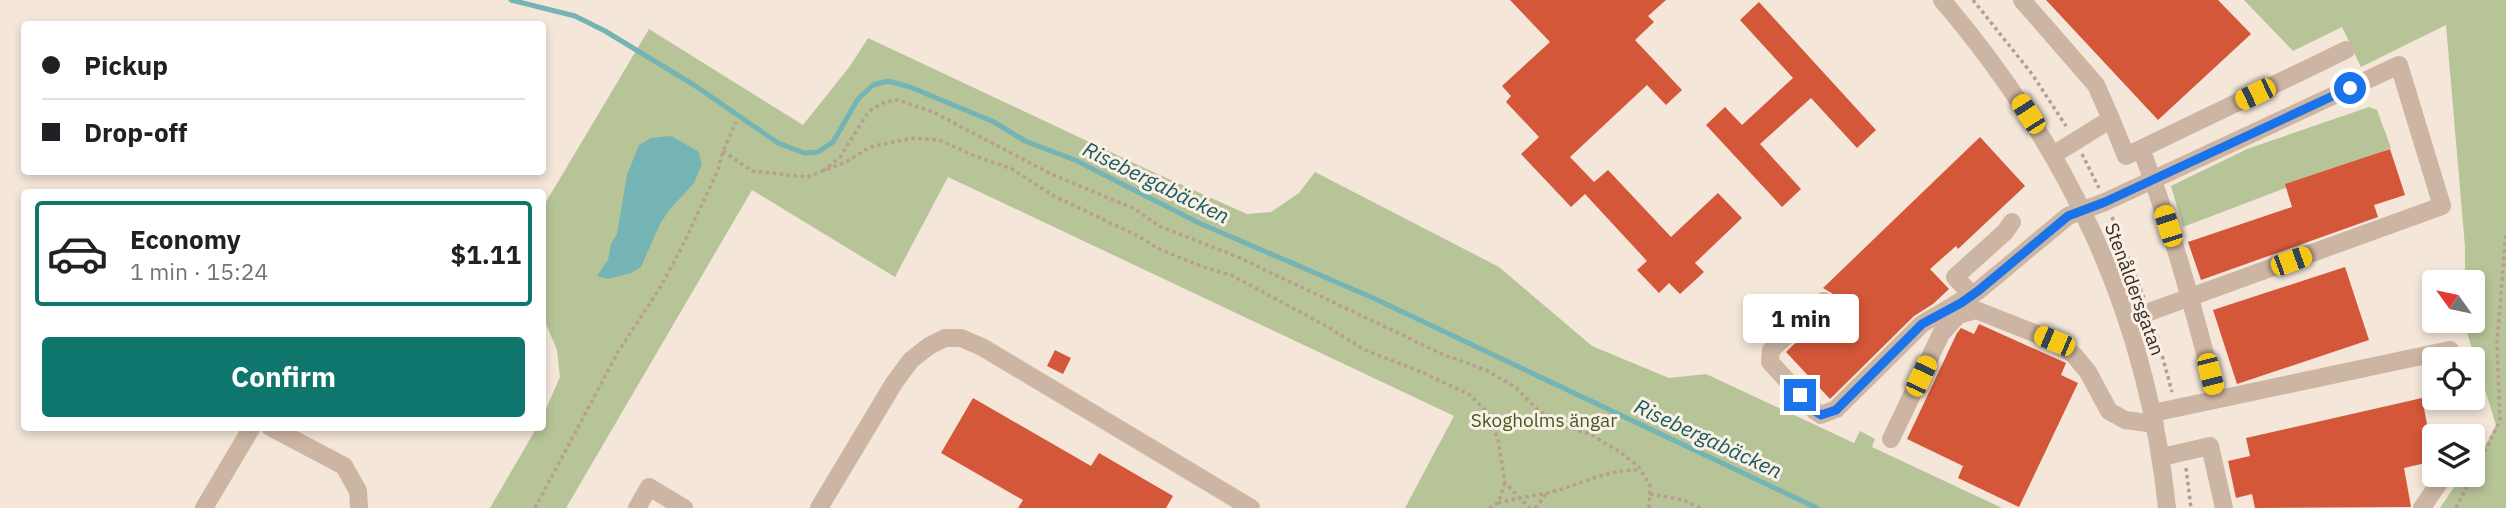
<!DOCTYPE html>
<meta charset="utf-8">
<style>
body{margin:0;font-family:"IBM Plex Sans",sans-serif;background:#f2f2f2;color:#202124;height:100vh;display:flex;flex-direction:column;font-size:26px;white-space:nowrap}
*{box-sizing:border-box;margin:0}
p{font-size:23px;color:#757577}
.icon{flex:none;width:38px;height:38px;fill:none;stroke:currentColor;stroke-width:2;stroke-linecap:round;stroke-linejoin:round}
.map{position:relative;flex:1;overflow:hidden}
.details{position:absolute;left:21px;top:189px;width:525px;height:242px;display:flex;flex-direction:column;background:#fff;border-radius:7px;box-shadow:0 4px 10px #0003}
.details>*{flex:none}
.hud{position:absolute;left:21px;top:21px;width:525px;height:154px;border-radius:7px;box-shadow:0 4px 10px #0003;display:grid;align-content:center;height:154px;padding:0 21px;background:#fff}
.needle{width:46px;rotate:303deg}
.buttons{position:absolute;left:2422px;top:270px;display:grid;gap:14px}
.buttons a{display:grid;place-items:center;width:63px;height:63px;border-radius:7px;background:#fff;box-shadow:0 4px 10px #0003;font-size:35px}
.end{position:absolute;width:32px;height:32px;margin:-16px;border:9px solid #1a73e8;background:#fff;box-shadow:0 0 0 4px #fff}
.from{border-radius:50%}
.bubble{position:absolute;height:49px;border-radius:7px;background:#fff;box-shadow:0 4px 10px #0003;font-size:23px;font-weight:700;line-height:49px;text-align:center}
.car{position:absolute;width:21px;height:42px;margin:-21px -10px;border-radius:9px;box-shadow:0 0 5px 2px #0007;background:linear-gradient(#f5c518 24%,#345 0 40%,#f5c518 0 76%,#345 0 86%,#f5c518 0)}
.hud b{display:flex;align-items:center;gap:24px;height:66px;font-size:26px}
.hud b+b{border-top:2px solid #e0e0e0}
.hud i{width:18px;height:18px;background:#202124}
ul{padding:12px 0 0;list-style:none}
li{display:flex;align-items:center;gap:21px;height:105px;margin:0 14px 10px;padding:0 7px;border:4px solid transparent;border-radius:7px}
li div{flex:1}
li b{display:block;font-size:26px}
li em{font-style:normal;font-weight:700}
li.active{border-color:#0f766e}
li>.icon{width:63px;height:63px;stroke-width:1.5}
.action{display:flex;gap:14px;margin-top:auto;padding:14px 21px}
.action a{flex:1;height:80px;border-radius:7px;background:#0f766e;color:#fff;font-size:28px;font-weight:700;line-height:80px;text-align:center}
.map>svg:first-child{display:block}
.green{fill:#b7c497}
.water{fill:#75b4b4}
.lines{fill:none;stroke-linecap:round;stroke-linejoin:round}
.stream{stroke:#75b4b4;stroke-width:5}
.building{fill:#d35738}
.path{stroke:#b99e8d;stroke-width:3.5;stroke-dasharray:3.5 3.5;stroke-linecap:butt}
.minor{stroke:#cdb5a3;stroke-width:18}
.route{stroke:#1a73e8;stroke-width:9}
.labels{text-anchor:middle;stroke-width:6;stroke-linejoin:round;paint-order:stroke}
.street-label{font-size:19px;fill:#382b26;stroke:#fbf0e5}
.park-label{font-size:19px;fill:#485827;stroke:#fbf0e5}
.water-label{font-size:21px;font-style:italic;fill:#175c5d;stroke:#fbf0e5}
</style>
<div class="map">
<svg width="2506" height="508" viewBox="0 0 2506 508">
<rect width="100%" height="100%" fill="#f4e6d9"/>
<path class="green" d="M2244,0H2506V508H2440L2463,474H2473V460L2481,455L2496,425L2465,326V320H2473V282H2465V247L2446,25L2361,67L2342,27L2293,51Z
M649,29L803,125L850,66L868,38L1153,172L1247,214L1271,212L1299,193L1315,172L1499,267L1592,346L1669,378L1706,374L1854,443L1860,431L1875,439L1872,447L2002,508H1405L1454,416L948,177L895,277L752,190L566,508H490L537,427H542L543,416L560,377L557,350L543,317V207Z
M2369,107L2377,110L2391,148L2183,227L2171,186L2247,149Z"/>
<path class="water" d="M671,136L698,151L702,164L694,183L670,209L660,224L641,267L631,273L608,279L597,276L608,260L611,244L617,234L627,175L639,145L651,138Z"/>
<g class="lines">
<path class="stream" d="M511,0L575,16L605,31L694,85L778,143L804,153L818,152L833,142L858,99L873,85L888,81L910,87L994,122L1025,141L1075,160L1199,223L1371,297L1817,508"/>
</g>
<path class="building" d="M1510,0H1666L1648,16L1654,22L1635,40L1682,90L1666,105L1647,85L1570,157L1594,182L1608,170L1671,237L1718,193L1742,218L1695,263L1704,272L1680,294L1669,283L1659,293L1637,270L1647,261L1585,194L1571,207L1521,154L1539,137L1506,102L1511,96L1502,86L1550,42Z
M2046,0H2218L2251,34L2158,120Z
M1759,2L1876,130L1857,148L1811,98L1760,144L1801,189L1782,207L1706,125L1725,107L1742,125L1793,78L1740,20Z
M1980,137L2025,186L1958,249L1956,246L1930,269L1949,289L1933,304L1914,316L1830,399L1786,352L1835,305L1836,301L1833,294L1823,288Z
M2390,149L2405,195L2374,205L2378,217L2201,280L2188,242L2292,207L2285,184Z
M2345,267L2369,340L2237,384L2213,310Z
M1979,324L2066,363L2061,375L2078,383L2019,507L1958,478L1963,466L1907,439L1957,333L1961,328L1974,334Z
M1055,350L1071,358L1063,374L1047,366Z
M973,398L1091,466L1099,453L1173,496L1166,508H1018L1023,500L941,453Z
M2422,398L2434,461L2404,468L2411,507L2255,508L2252,494L2236,498L2228,461L2250,456L2246,438Z"/>
<g class="lines">
<path class="path" d="M1973,0L2032,74L2066,126
M723,151L752,171L807,177L846,162L870,147L913,138L939,140L975,156L1012,169L1054,196L1140,237L1157,248L1203,267L1231,275L1328,327L1365,350L1424,373L1470,395L1487,412L1498,439L1505,483L1530,508
M2082,154L2099,188
M823,171L840,157L869,111L885,102L898,100L933,112L1051,174L1135,209L1159,226L1238,257L1442,354L1486,370L1515,387L1539,411L1564,426L1590,434L1620,452L1639,467L1650,485L1649,508
M2112,217L2144,298
M2155,329L2172,392
M2186,468L2191,508
M1650,494L1683,500L1701,508
M1498,503C1516,498 1534,496 1551,492C1583,484 1607,469 1641,470
M535,508L618,352L658,291L681,249L718,170L723,151L736,122
M1489,508L1498,503L1505,483
M1535,508L1547,493
M2456,508L2500,421L2497,342L2506,232"/>
<path class="minor" d="M1942,0C2068,148 2147,313 2167,508
M2022,0L2096,85L2111,119L2053,155
M2111,119L2126,156L2346,50
M2141,149C2173,230 2195,315 2217,399
M1972,295L1955,277L2005,232L2012,222
M1824,301L1771,350L1770,362L1815,411L1821,415L1836,409L1922,324L1978,291L2068,216L2105,202L2399,65L2442,206L2149,312L2126,318
M2153,413L2450,350
M270,427L344,466L358,491L359,508
M1891,439L1941,334L1958,315L1976,310L2054,341L2074,355L2088,372L2109,411L2125,420L2155,424
M2162,457L2210,446L2224,508
M204,508L252,427
M637,508L649,487L684,508
M819,508L894,383L911,360L929,346L945,338H961L982,347L1251,508
M2422,508L2445,474"/>
</g>
<g class="lines">
<path class="route" d="M1800,395L1815,411L1821,415L1836,410L1922,324L1961,303L1978,291L2068,216L2105,202L2350,88"/>
</g>
<g class="labels">
<g class="street-label">
<text transform="translate(2135 289) rotate(70)" y="7">Stenåldersgatan</text>
</g>
<g class="park-label">
<text x="1544" y="427">Skogholms ängar</text>
</g>
<g class="water-label">
<text transform="translate(1156 183) rotate(26)" y="7">Risebergabäcken</text>
<text transform="translate(1708 439) rotate(25)" y="7">Risebergabäcken</text>
</g>
</g>
</svg>
<div class="buttons">
<a><svg class="needle" viewBox="-14 -14 28 28"><path d="M0-13l5 13h-10z" fill="#e53935"/><path d="M0 13l5-13h-10z" fill="#757577"/></svg></a>
<a><svg class="icon" aria-label="locate" viewBox="0 0 24 24"><circle cx="12" cy="12" r="6"/><path d="M12 2v4M12 18v4M2 12h4M18 12h4"/></svg></a>
<a><svg class="icon" aria-label="layers" viewBox="0 0 24 24"><path d="M12 4l9 5-9 5-9-5zM3 14l9 5 9-5"/></svg></a>
</div>
<i class="end from" style="left:2350px;top:88px"></i>
<i class="end" style="left:1800px;top:395px"></i>
<div class="bubble" style="left:1743px;top:294px;width:116px">1 min</div>
<i class="car" style="left:2255px;top:94px;rotate:244deg"></i>
<i class="car" style="left:2028px;top:114px;rotate:327deg"></i>
<i class="car" style="left:2168px;top:226px;rotate:342deg"></i>
<i class="car" style="left:2291px;top:261px;rotate:70deg"></i>
<i class="car" style="left:2054px;top:341px;rotate:293deg"></i>
<i class="car" style="left:2210px;top:374px;rotate:166deg"></i>
<i class="car" style="left:1921px;top:376px;rotate:25deg"></i>
<div class="hud">
<b><i class="from"></i>Pickup</b>
<b><i></i>Drop-off</b>
</div>
<section class="details">
<ul>
<li class="active"><svg class="icon" aria-label="car" viewBox="0 0 24 24"><path d="M5 17H2v-5l4-1 3-4h7l3 4 3 1v5h-3M9 17h6M6 11h13"/><circle cx="7" cy="17" r="2"/><circle cx="17" cy="17" r="2"/></svg><div><b>Economy</b><p>1 min · 15:24</p></div><em>$1.11</em></li>
</ul>
<div class="action"><a>Confirm</a></div>
</section>
</div>
